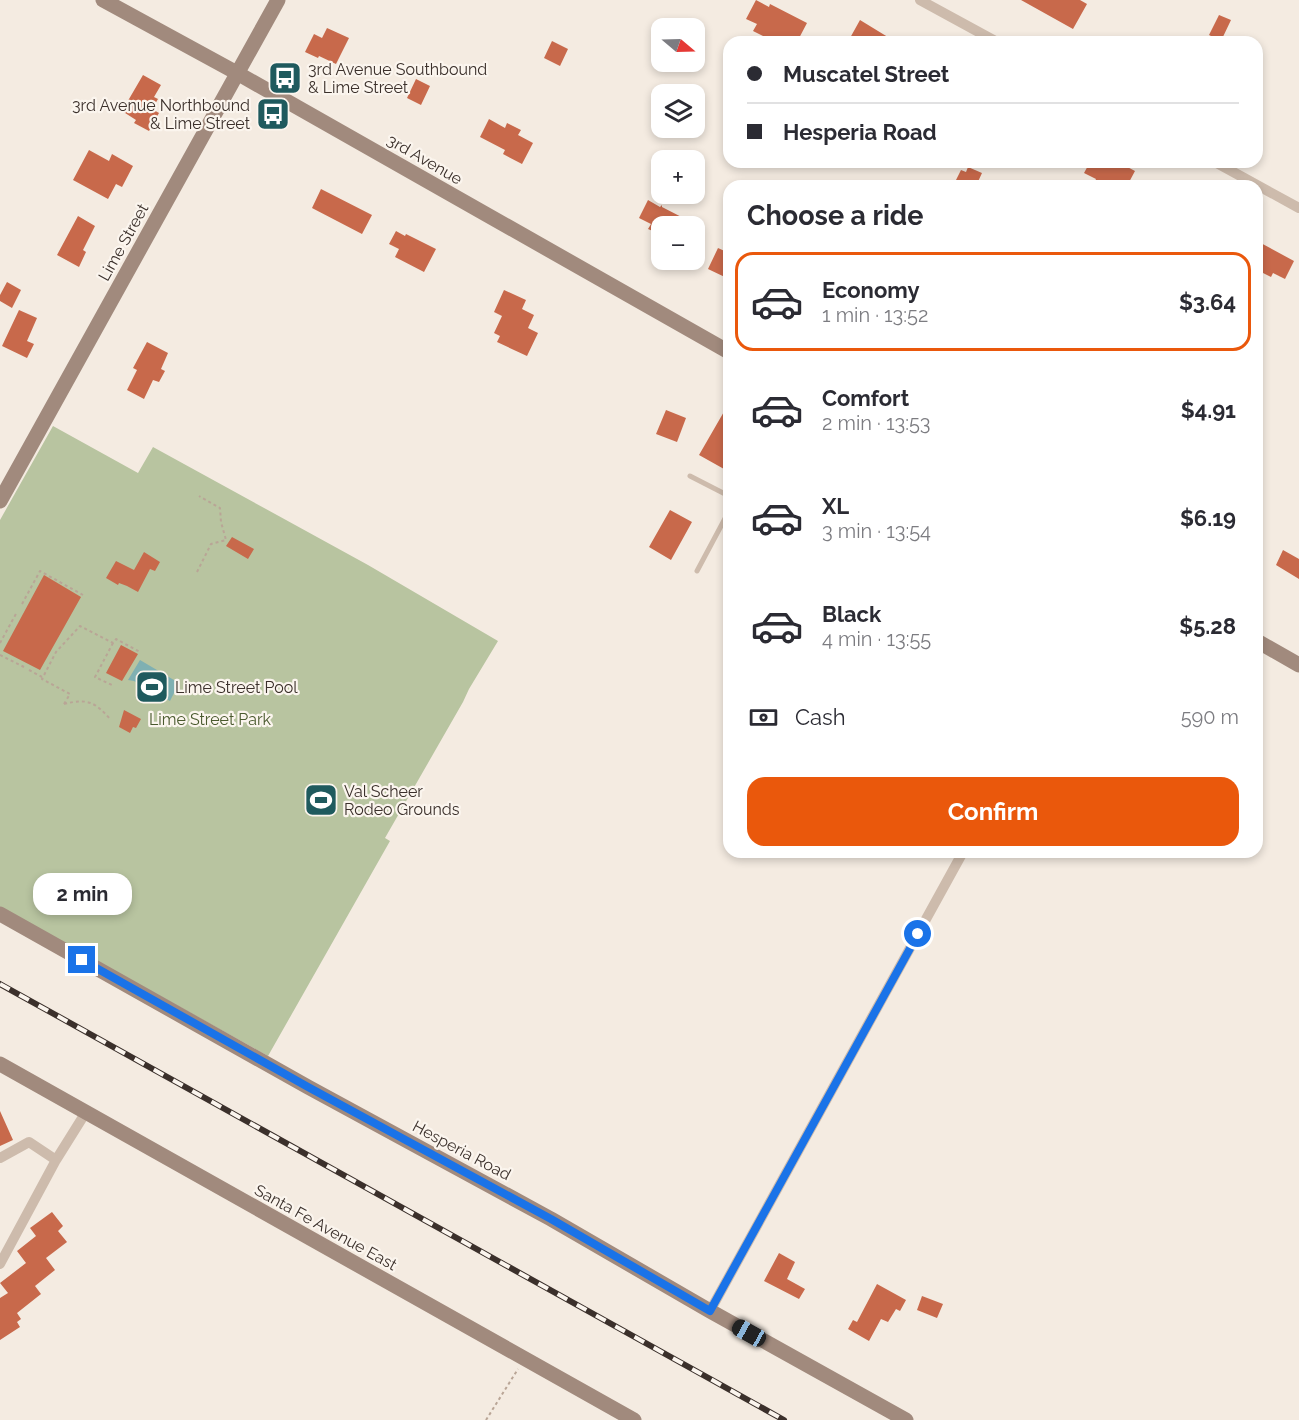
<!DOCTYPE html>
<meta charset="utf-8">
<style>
body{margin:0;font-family:Raleway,sans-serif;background:#f2f2f3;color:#2b2b33;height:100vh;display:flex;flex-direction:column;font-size:22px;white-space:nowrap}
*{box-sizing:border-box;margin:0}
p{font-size:20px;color:#7c7c81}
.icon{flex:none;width:33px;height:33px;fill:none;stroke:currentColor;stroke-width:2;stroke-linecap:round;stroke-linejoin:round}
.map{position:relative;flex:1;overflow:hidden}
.side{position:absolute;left:723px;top:180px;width:540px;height:678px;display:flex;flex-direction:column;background:#fff;border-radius:18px;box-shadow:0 3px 9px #0003}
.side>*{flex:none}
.top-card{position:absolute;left:723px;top:36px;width:540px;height:132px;border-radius:18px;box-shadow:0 3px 9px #0003;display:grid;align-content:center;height:132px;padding:0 24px;background:#fff}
.needle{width:39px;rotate:109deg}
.buttons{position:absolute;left:651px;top:18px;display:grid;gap:12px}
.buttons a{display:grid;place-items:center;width:54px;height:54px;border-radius:12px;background:#fff;box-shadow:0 3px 9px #0003;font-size:30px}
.end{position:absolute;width:27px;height:27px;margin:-14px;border:8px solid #1a73e8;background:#fff;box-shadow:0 0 0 3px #fff}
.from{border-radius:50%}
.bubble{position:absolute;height:42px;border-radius:18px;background:#fff;box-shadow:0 3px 9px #0003;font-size:20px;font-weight:700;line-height:42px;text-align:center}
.car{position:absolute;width:18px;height:36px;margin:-18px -9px;border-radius:8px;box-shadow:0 0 4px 2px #0007;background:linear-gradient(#222 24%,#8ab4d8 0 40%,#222 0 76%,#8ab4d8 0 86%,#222 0)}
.top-card b{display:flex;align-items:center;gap:21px;height:57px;font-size:22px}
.top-card b+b{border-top:2px solid #e1e1e2}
.top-card i{width:15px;height:15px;background:#2b2b33}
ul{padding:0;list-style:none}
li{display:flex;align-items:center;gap:18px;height:99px;margin:0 12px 9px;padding:0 12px;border:3px solid transparent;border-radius:18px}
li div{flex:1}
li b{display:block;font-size:22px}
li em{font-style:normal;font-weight:700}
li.active{border-color:#ea580c}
li>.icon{width:54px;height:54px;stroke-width:1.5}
h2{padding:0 24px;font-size:27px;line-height:72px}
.pay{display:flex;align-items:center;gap:15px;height:66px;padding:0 24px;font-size:22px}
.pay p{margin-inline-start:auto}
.button{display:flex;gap:12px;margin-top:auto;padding:12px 24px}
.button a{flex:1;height:69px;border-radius:18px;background:#ea580c;color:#fff;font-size:24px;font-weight:700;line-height:69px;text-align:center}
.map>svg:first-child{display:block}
.green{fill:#b8c4a0}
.water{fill:#7fb0b2}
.building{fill:#c8694b}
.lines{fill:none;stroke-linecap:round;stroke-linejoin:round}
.path{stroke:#b9a596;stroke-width:2;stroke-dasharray:3 3;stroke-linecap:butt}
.lane{stroke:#cdbbac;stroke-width:5}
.street{stroke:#cdbbac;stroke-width:10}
.secondary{stroke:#a18a7d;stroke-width:15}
.rail-casing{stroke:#3b302b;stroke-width:6}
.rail{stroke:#fbf5ee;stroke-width:4;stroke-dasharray:11;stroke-linecap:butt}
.route{stroke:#1a73e8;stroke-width:8}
.labels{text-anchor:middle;stroke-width:4.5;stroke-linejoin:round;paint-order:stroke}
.poi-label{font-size:16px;fill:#3b302b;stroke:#fbf5ee;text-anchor:start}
.street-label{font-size:16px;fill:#3b302b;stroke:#fbf5ee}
.park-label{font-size:16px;fill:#4a5a2e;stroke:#fbf5ee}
</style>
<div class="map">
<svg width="1299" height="1420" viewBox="0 0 1299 1420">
<rect width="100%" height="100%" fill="#f4ebe1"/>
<path class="green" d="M53,426L138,473L153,447L368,565L498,641L469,689L463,702L385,838L390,841L268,1056L0,907V520Z"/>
<path class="water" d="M140,660L179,683L170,701L134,681L128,680Z"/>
<path class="building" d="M756,0L769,7L770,4L807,23L797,42H789L781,38L778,42H775L753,31L757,24L746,19Z
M1021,0H1080L1087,4L1073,29Z
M1219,15L1231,20L1221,41L1209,35Z
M860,20L896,42H857L850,38Z
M327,28L349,38L336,64L319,56L318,58L305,52L314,34L322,38Z
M552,41L568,49L560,66L544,58Z
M143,75L161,85L154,97L158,99L152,109L159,113L149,131L134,123L136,120L122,111Z
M416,79L430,86L421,105L407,98Z
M489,119L505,128L507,123L521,130L518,135L533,143L522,164L503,154L505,150L480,137Z
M89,150L109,161L112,154L133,166L122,187L116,184L108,199L73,180Z
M1090,162H1118L1135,171L1127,186H1093L1096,179L1084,173Z
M968,167L982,173L976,186H953L961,170L966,172Z
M321,189L372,215L362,234L312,208Z
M648,200L660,207L662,205V207L699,226H662V235L648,229L651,224L639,218Z
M78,216L95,226L83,250L86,252L79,267L57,255Z
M396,231L405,236L406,234L436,249L424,272L395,257L399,249L389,244Z
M1257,241L1294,261L1285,279L1273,273L1271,277L1257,270Z
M718,248L729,253V279L708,269Z
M7,282L21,290L12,308L0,301V295Z
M504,290L526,300L522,309L534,315L528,328L538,333L527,356L497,342L500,336L494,333L502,316L494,312Z
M19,310L37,318L27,341L34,344L27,358L2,346Z
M147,342L168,353L161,369L165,371L159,382L153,380L144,399L127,390L137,370L133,368Z
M729,403V461L724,469L699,455Z
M666,410L686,418L677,442L656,434Z
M670,510L692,522L671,560L649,547Z
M232,537L254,549L248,559L226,546Z
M1283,550L1299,559V579L1276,565Z
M144,552L160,562L155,571L150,569L138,592L127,586L119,583L118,585L106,578L116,561L134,570Z
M44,575L81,597L40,670L3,651Z
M121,645L138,654L122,681L106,673Z
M124,710L141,719L136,728L133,727L130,733L119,727Z
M0,1111L13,1140L0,1146Z
M52,1212L63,1226L58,1231L67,1242L46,1258L55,1270L35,1286L41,1294L17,1313L21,1319L17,1322L20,1327L0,1340V1298L8,1293L0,1283L26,1263L17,1251L36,1236L30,1228Z
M779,1253L795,1262L787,1279L805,1289L799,1299L764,1281Z
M877,1284L906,1300L900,1311L896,1309L888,1322L881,1319L869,1341L848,1329L853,1320L857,1322Z
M922,1296L943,1304L937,1318L917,1310Z"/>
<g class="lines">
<path class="path" d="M197,572L211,544L226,540L221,522L220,508L199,496
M22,604L40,571L83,595
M0,643L17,612
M113,643L95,677L114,686
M0,655L24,667
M29,670L42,677
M64,704L70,694L42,679L56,652L80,626L113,643L116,639L140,652
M64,704C88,698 95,702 111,720
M486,1420L518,1369"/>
<path class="lane" d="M690,476L729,496
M697,571L729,511"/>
<path class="street" d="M920,0L997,42
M1215,162L1299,208
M0,1158L29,1142L56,1160
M0,1264L56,1160L86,1112
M710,1311L963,852"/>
<path class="secondary" d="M103,0L237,73L729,352
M0,501L278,0
M1257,641L1299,665
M0,914L308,1087L551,1219L710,1311L906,1420
M0,1064L634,1420"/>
<g class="rail-casing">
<path id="rail" d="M0,984L784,1420"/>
</g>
<use href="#rail" class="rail"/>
</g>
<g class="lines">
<path class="route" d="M82,960L308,1087L551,1219L710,1311L918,934"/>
</g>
<defs>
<g id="bus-square" transform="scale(1.725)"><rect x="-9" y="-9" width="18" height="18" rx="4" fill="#1f5a5e" stroke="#fbf5ee"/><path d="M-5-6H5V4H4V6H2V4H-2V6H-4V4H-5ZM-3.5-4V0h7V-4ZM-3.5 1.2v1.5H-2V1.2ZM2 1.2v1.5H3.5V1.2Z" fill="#fff"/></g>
<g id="stadium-square" transform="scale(1.725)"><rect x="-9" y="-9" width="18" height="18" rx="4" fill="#1f5a5e" stroke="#fbf5ee"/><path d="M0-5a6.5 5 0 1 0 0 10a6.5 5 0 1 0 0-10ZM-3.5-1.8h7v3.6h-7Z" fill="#fff"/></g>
</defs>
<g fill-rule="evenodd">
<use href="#bus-square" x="285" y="78"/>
<use href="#bus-square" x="273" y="114"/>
<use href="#stadium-square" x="152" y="687"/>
<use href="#stadium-square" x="321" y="800"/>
</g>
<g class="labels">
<g class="poi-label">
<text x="308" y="75">3rd Avenue Southbound<tspan x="308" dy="18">&amp; Lime Street</tspan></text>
<text x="250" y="111" text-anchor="end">3rd Avenue Northbound<tspan x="250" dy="18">&amp; Lime Street</tspan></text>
<text x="175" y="693">Lime Street Pool</text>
<text x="344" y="797">Val Scheer<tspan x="344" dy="18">Rodeo Grounds</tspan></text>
</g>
<g class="street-label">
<text transform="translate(425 159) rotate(30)" y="6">3rd Avenue</text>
<text transform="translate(123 242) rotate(-61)" y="6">Lime Street</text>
<text transform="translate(462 1150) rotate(28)" y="6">Hesperia Road</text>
<text transform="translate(326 1227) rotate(29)" y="6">Santa Fe Avenue East</text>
</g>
<g class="park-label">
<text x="210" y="725">Lime Street Park</text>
</g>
</g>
</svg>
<div class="buttons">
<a><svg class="needle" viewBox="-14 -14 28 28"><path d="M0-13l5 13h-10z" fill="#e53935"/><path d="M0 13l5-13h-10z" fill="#7c7c81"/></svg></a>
<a><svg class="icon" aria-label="layers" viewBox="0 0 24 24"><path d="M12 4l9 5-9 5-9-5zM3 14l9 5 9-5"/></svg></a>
<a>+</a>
<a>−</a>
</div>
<i class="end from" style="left:918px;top:934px"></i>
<i class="end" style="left:82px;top:960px"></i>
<div class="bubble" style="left:33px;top:873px;width:99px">2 min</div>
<i class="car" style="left:749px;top:1333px;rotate:299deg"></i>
<div class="top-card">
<b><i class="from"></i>Muscatel Street</b>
<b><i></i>Hesperia Road</b>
</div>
<section class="side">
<h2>Choose a ride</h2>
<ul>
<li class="active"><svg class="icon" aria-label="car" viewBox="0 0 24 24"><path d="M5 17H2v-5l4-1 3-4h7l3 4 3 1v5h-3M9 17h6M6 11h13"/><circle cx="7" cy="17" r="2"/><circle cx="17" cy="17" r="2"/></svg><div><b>Economy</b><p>1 min · 13:52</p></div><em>$3.64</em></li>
<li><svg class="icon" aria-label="car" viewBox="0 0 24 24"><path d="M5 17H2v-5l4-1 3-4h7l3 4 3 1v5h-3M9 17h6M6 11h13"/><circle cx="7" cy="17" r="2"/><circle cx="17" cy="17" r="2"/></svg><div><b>Comfort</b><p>2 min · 13:53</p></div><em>$4.91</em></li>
<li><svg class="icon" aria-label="car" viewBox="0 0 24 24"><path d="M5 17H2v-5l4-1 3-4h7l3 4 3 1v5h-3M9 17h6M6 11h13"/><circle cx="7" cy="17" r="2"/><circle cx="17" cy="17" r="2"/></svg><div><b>XL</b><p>3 min · 13:54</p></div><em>$6.19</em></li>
<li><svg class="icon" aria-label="car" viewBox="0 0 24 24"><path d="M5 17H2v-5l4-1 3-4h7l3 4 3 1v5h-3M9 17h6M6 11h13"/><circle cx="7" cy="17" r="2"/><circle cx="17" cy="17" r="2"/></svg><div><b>Black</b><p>4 min · 13:55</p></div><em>$5.28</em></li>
</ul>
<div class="pay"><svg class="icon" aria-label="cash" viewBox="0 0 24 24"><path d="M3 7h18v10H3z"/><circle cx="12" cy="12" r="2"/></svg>Cash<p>590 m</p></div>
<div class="button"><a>Confirm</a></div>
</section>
</div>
